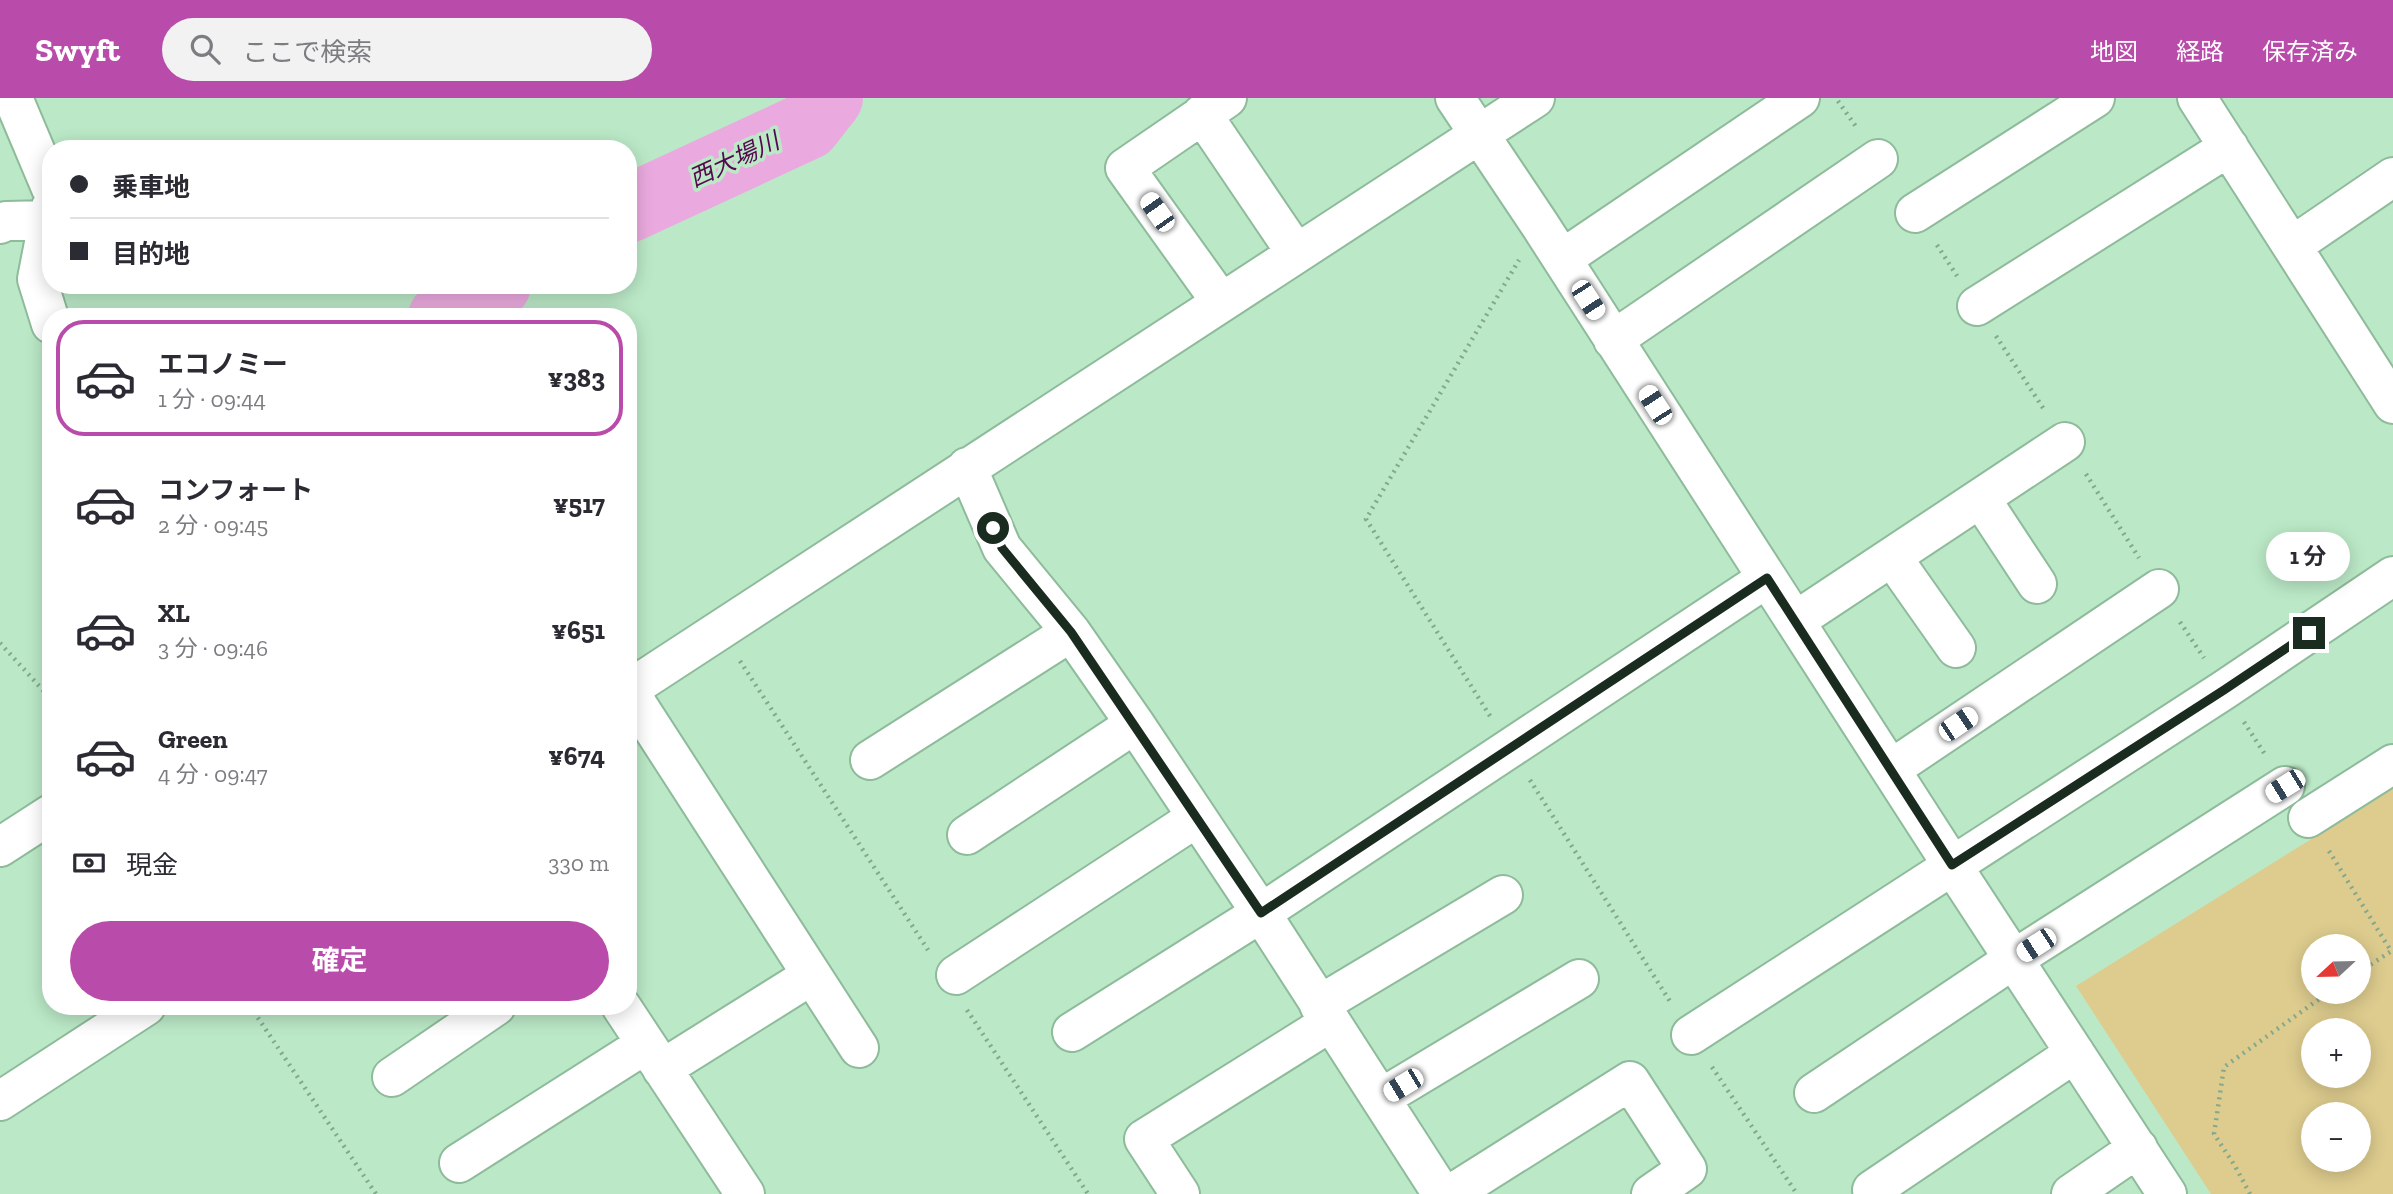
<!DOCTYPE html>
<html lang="ja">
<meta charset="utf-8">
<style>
body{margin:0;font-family:"Zilla Slab","Noto Sans JP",serif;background:#f2f2f3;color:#2b2b33;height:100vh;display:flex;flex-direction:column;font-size:26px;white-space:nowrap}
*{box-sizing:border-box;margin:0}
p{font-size:23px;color:#7c7c81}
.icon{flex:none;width:38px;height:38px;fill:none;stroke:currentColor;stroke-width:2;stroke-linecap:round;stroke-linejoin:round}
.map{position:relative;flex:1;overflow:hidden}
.panel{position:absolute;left:42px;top:210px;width:595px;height:707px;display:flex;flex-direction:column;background:#fff;border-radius:28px;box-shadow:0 4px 18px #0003}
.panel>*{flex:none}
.top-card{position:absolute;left:42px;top:42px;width:595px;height:154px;border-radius:28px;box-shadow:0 4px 18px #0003;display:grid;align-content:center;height:154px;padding:0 28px;background:#fff}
.needle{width:46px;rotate:248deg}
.tools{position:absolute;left:2301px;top:836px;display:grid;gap:14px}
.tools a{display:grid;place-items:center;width:70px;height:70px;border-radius:50%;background:#fff;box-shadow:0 4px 18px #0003;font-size:35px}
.end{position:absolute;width:32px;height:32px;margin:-16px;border:9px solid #1a2c1f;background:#fff;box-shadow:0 0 0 4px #fff}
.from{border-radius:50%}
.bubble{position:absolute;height:49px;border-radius:24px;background:#fff;box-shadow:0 4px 18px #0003;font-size:23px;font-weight:700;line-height:49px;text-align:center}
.car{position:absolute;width:21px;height:42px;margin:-21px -10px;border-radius:9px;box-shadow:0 0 5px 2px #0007;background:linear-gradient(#fff 24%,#345 0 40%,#fff 0 76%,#345 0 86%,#fff 0)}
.top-card b{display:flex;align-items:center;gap:24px;height:66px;font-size:26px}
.top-card b+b{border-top:2px solid #e1e1e2}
.top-card i{width:18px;height:18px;background:#2b2b33}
ul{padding:12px 0 0;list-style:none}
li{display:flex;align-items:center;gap:21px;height:116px;margin:0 14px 10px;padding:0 14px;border:4px solid transparent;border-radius:28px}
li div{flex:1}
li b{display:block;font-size:26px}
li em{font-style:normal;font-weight:700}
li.selected{border-color:#b94baa}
li>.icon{width:63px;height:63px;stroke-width:1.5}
.pay{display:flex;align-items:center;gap:18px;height:77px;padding:0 28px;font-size:26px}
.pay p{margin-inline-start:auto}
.button{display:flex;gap:14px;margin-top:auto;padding:14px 28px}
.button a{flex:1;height:80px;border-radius:42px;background:#b94baa;color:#fff;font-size:28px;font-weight:700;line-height:80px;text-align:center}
header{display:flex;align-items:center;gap:42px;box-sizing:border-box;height:98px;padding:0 35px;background:#b94baa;color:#fff}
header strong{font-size:33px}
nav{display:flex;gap:38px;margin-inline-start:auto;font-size:24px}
.search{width:490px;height:63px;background:#f2f2f3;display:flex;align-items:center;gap:18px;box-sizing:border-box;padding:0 24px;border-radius:38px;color:#7c7c81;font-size:26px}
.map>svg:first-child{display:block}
.green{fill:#decc8e;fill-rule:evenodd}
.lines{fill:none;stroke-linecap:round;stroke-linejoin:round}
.river{stroke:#ebaadf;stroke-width:68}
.minor-casing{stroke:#8ebb9a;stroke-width:42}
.path{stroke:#84a88d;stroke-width:4.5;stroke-dasharray:2 5;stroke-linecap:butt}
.minor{stroke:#fff;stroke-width:38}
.route{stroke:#1a2c1f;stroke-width:9}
.labels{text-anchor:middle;stroke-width:7;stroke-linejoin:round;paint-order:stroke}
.water-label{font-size:24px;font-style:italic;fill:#56084e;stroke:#bbe9c7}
</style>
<header>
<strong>Swyft</strong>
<div class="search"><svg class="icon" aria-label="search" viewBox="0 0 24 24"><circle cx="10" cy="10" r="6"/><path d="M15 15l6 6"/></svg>ここで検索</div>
<nav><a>地図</a><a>経路</a><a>保存済み</a></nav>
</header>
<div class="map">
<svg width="2393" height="1096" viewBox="0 0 2393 1096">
<rect width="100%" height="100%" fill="#bbe9c7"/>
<path class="green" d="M2393,690V1096H2211L2076,888ZM2314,849H2359V894H2314ZM2314,933H2359V978H2314ZM2314,1017H2359V1062H2314Z"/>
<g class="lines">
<path class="river" d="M628,111L807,28L829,0
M442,219L497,187"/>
<g class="minor-casing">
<path id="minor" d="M13,0L51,90
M1455,0L1540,127L1952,767L2167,1096
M2197,0L2393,306
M1202,16L1296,155
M51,109L37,181L51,226
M1915,115L2095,0
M0,126L6,123L48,122
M2292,148L2393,79
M1562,161L1800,0
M1221,204L1125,70L1227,0
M1977,208L2229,49
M1613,242L1878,61
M967,369L1002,450L1071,534L1135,626L1261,815L1442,1096
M1981,401L2037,486
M1892,459L1956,550
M1795,523L2065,344
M870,662L1071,534
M1891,671L2159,491
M2308,720L2393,666
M967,737L1135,626
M0,749L51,716
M956,877L1196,720
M1319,907L1503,797
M621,908L745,1096
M1072,934L1261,815L1767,480
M1691,937L2224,592L2393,478
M859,950L628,592L1535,0
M662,971L812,877
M392,979L496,908
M1814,995L2014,861L2285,688
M1381,1000L1579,881
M0,1003L146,908
M459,1065L646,946
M1872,1092L2075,955
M1180,1096L1144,1041L1331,924
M1451,1096L1630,983L1687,1071L1651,1096
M2071,1096L2138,1050"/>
</g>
<path class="path" d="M1838,3L1857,30
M1937,147L1957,178
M1996,238L2045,313
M2086,376L2139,460
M2180,524L2204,560
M0,545L51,601
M740,563L928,852
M1490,618L1366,421L1519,162
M2244,624L2266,658
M1530,682L1671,905
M2329,753L2391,853
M2359,874L2393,852
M250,908L376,1096
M967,912L1088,1096
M1712,969L1797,1096
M2250,1096L2235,1068L2214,1036L2224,969L2329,894"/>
<use href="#minor" class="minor"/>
</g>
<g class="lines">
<path class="route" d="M993,430L1002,450L1071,534L1261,815L1767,480L1952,767L2224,592L2309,535"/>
</g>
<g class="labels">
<g class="water-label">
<text transform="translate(734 62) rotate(-25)" y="8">西大場川</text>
</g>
</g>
</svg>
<div class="tools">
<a><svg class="needle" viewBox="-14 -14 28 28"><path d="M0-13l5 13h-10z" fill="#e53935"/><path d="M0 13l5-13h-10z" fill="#7c7c81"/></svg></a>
<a>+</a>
<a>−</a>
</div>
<i class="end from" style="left:993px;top:430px"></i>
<i class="end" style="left:2309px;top:535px"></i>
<div class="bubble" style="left:2266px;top:434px;width:84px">1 分</div>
<i class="car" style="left:1157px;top:114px;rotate:325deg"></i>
<i class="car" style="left:1588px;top:202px;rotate:147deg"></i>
<i class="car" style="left:1655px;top:307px;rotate:327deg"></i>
<i class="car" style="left:1958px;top:626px;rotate:56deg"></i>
<i class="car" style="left:2285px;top:688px;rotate:238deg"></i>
<i class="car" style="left:2036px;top:847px;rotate:237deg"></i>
<i class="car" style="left:1403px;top:987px;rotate:239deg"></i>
<div class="top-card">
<b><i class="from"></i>乗車地</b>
<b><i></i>目的地</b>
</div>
<section class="panel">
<ul>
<li class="selected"><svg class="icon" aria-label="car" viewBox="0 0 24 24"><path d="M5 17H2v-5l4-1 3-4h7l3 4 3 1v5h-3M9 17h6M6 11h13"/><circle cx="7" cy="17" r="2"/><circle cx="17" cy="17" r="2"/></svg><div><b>エコノミー</b><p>1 分 · 09:44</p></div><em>¥383</em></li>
<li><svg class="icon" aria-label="car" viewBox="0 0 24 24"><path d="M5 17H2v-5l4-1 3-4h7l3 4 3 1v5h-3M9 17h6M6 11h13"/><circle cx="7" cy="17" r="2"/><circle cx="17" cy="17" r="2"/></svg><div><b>コンフォート</b><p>2 分 · 09:45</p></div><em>¥517</em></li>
<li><svg class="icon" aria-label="car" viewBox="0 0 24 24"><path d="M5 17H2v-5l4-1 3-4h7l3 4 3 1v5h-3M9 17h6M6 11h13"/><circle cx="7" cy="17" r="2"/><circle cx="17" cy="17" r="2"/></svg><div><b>XL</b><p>3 分 · 09:46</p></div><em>¥651</em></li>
<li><svg class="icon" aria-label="car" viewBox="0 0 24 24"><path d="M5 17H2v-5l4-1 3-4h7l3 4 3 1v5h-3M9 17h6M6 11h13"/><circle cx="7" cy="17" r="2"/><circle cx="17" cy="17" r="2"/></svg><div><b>Green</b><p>4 分 · 09:47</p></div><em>¥674</em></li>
</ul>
<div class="pay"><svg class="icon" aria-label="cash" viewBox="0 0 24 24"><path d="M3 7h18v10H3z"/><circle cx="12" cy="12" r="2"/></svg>現金<p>330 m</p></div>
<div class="button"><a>確定</a></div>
</section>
</div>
